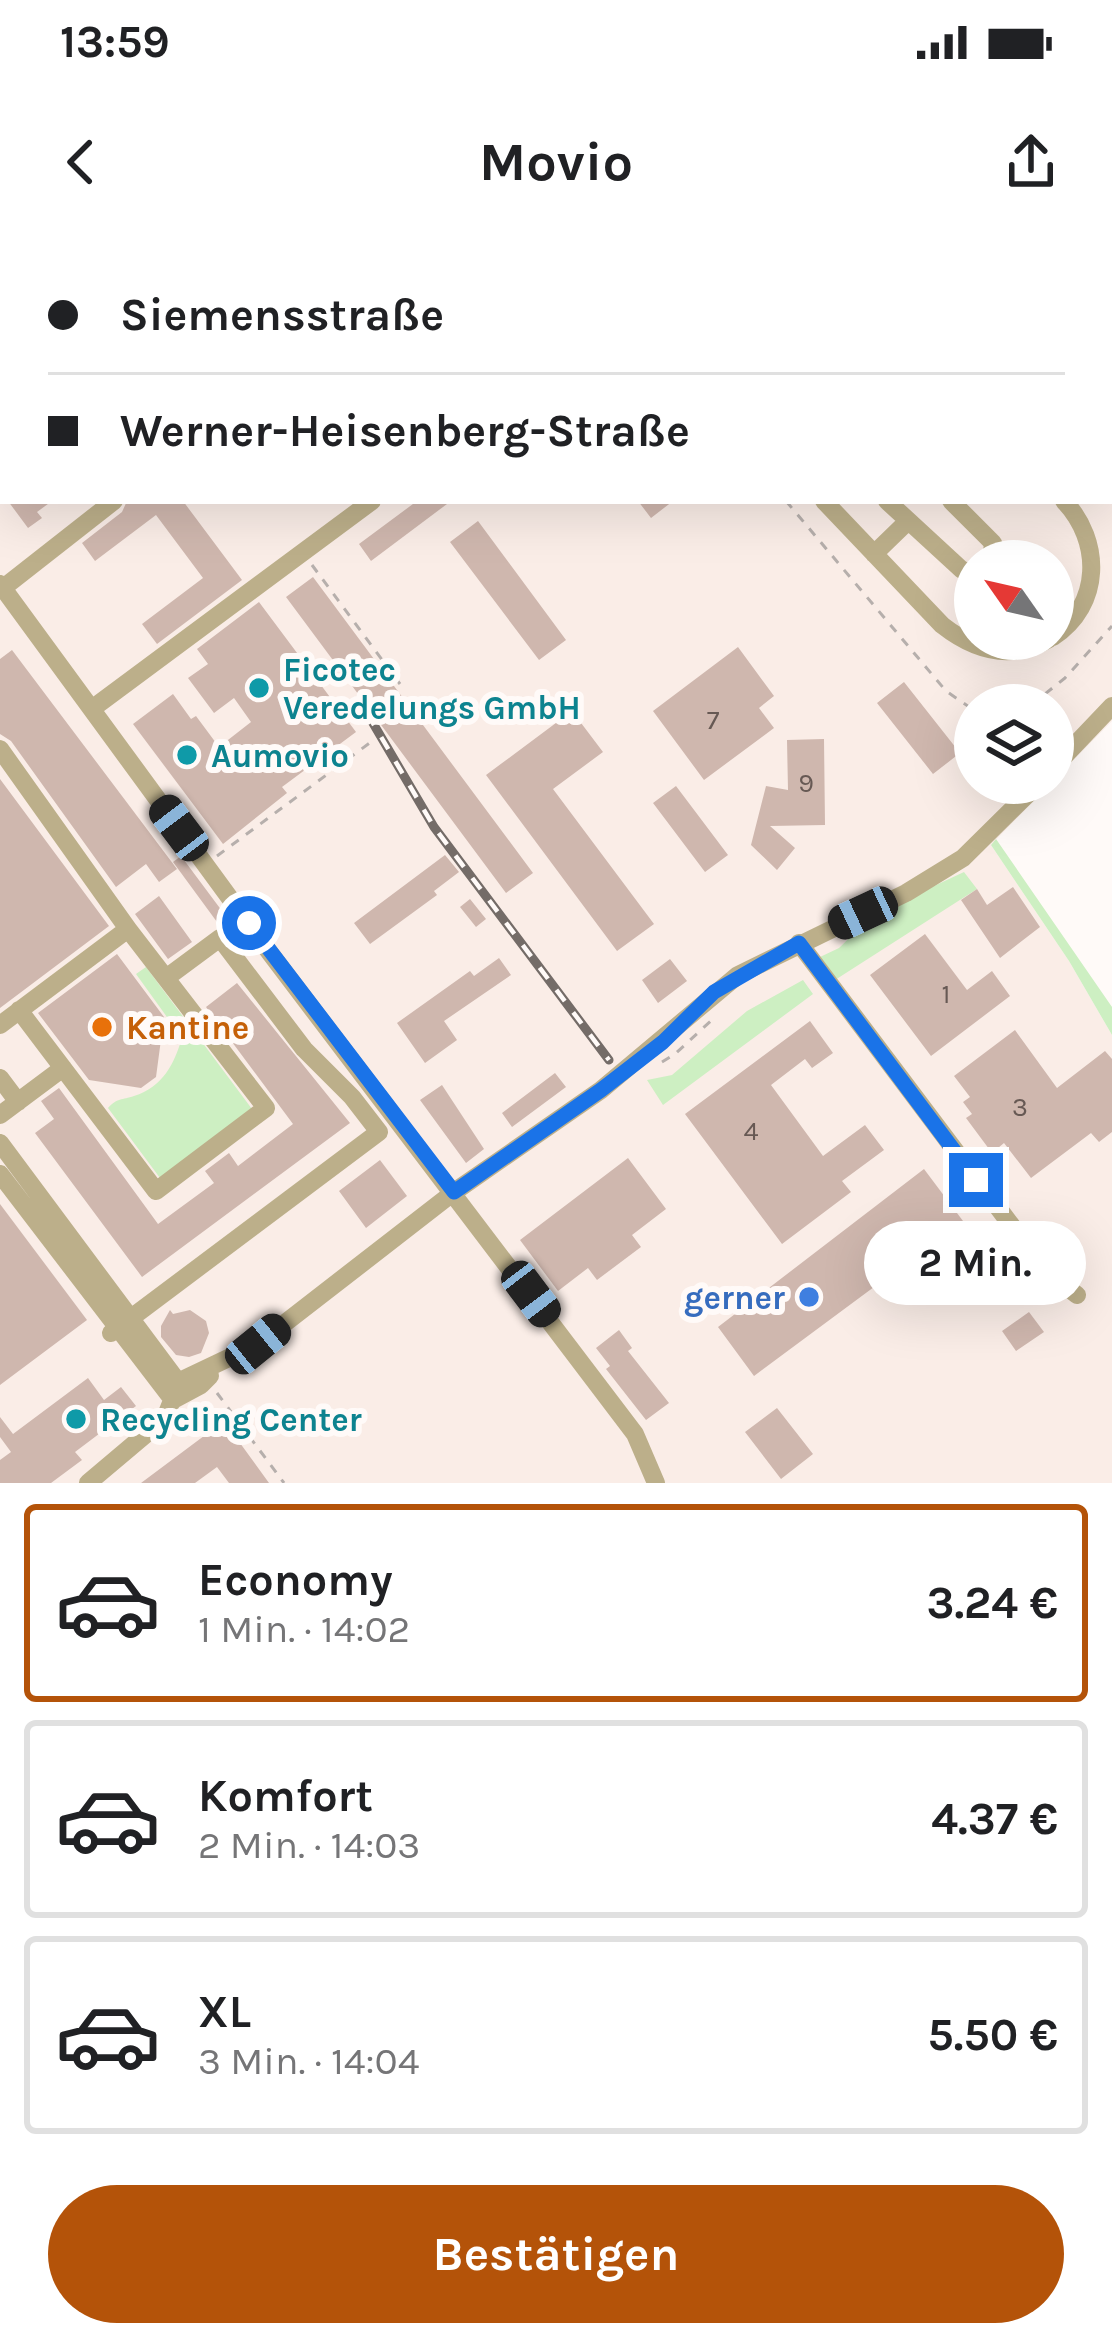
<!DOCTYPE html>
<html lang="de">
<meta charset="utf-8">
<style>
body{margin:0;font-family:Karla,sans-serif;background:#f2f2f2;color:#202124;height:100vh;display:flex;flex-direction:column;font-size:45px;white-space:nowrap}
*{box-sizing:border-box;margin:0}
p{font-size:39px;color:#757577}
.icon{flex:none;width:66px;height:66px;fill:none;stroke:currentColor;stroke-width:2;stroke-linecap:round;stroke-linejoin:round}
.map{position:relative;height:1243px;overflow:hidden}
.details{display:flex;flex-direction:column;background:#fff;flex:1}
.details>*{flex:none}
.top-card{position:absolute;left:0px;top:0px;width:1113px;height:264px;box-shadow:0 12px 48px #0002;display:grid;align-content:center;height:264px;padding:0 48px;background:#fff}
.needle{width:78px;rotate:304deg}
.controls{position:absolute;left:954px;top:300px;display:grid;gap:24px}
.controls a{display:grid;place-items:center;width:120px;height:120px;border-radius:50%;background:#fff;box-shadow:0 12px 48px #0002;font-size:60px}
.end{position:absolute;width:54px;height:54px;margin:-27px;border:15px solid #1a73e8;background:#fff;box-shadow:0 0 0 6px #fff}
.from{border-radius:50%}
.bubble{position:absolute;height:84px;border-radius:42px;background:#fff;box-shadow:0 12px 48px #0002;font-size:39px;font-weight:700;line-height:84px;text-align:center}
.car{position:absolute;width:36px;height:72px;margin:-36px -18px;border-radius:15px;box-shadow:0 0 9px 3px #0007;background:linear-gradient(#222 24%,#8ab4d8 0 40%,#222 0 76%,#8ab4d8 0 86%,#222 0)}
.top-card b{display:flex;align-items:center;gap:42px;height:114px;font-size:45px}
.top-card b+b{border-top:3px solid #e0e0e0}
.top-card i{width:30px;height:30px;background:#202124}
ul{padding:21px 0 0;list-style:none}
li{display:flex;align-items:center;gap:36px;height:198px;margin:0 24px 18px;padding:0 24px;border:6px solid #e0e0e0;border-radius:12px}
li div{flex:1}
li b{display:block;font-size:45px}
li em{font-style:normal;font-weight:700}
li.current{border-color:#b45309}
li>.icon{width:108px;height:108px;stroke-width:1.5}
.action{display:flex;gap:24px;margin-top:auto;padding:24px 48px}
.action a{flex:1;height:138px;border-radius:72px;background:#b45309;color:#fff;font-size:48px;font-weight:700;line-height:138px;text-align:center}
.status{display:flex;justify-content:space-between;align-items:center;height:84px;padding:0 60px;background:#fff;direction:ltr}
.status svg{height:33px;fill:currentColor}
header{display:flex;justify-content:space-between;align-items:center;height:156px;padding:0 48px;background:#fff;font-size:54px;font-weight:700}
.map>svg:first-child{display:block}
.built{fill:#faede7;fill-rule:evenodd}
.green{fill:#cdefc2}
.building{fill:#cfb7ae}
.lines{fill:none;stroke-linecap:round;stroke-linejoin:round}
.path{stroke:#b6afac;stroke-width:3;stroke-dasharray:9 9;stroke-linecap:butt}
.minor{stroke:#bcaf8a;stroke-width:18}
.rail-casing{stroke:#746c68;stroke-width:9}
.rail{stroke:#fffaf8;stroke-width:4.5;stroke-dasharray:14;stroke-linecap:butt}
.route{stroke:#1a73e8;stroke-width:15}
.culture-dot{fill:#0f9aa8;stroke:#fffaf8;stroke-width:4.5}
.food-dot{fill:#e8710a;stroke:#fffaf8;stroke-width:4.5}
.shop-dot{fill:#3f7fe0;stroke:#fffaf8;stroke-width:4.5}
.labels{text-anchor:middle;stroke-width:12;stroke-linejoin:round;paint-order:stroke}
.number-label{font-size:27px;fill:#675954}
.culture-label{font-size:33px;font-weight:bold;fill:#0d838f;stroke:#fffaf8;text-anchor:start}
.food-label{font-size:33px;font-weight:bold;fill:#c56008;stroke:#fffaf8;text-anchor:start}
.shop-label{font-size:33px;font-weight:bold;fill:#366cbe;stroke:#fffaf8;text-anchor:end}
</style>
<div class="status"><b>13:59</b><svg viewBox="0 0 49 12"><path d="M0 12V9h3v3zM5 12V6h3v6zM10 12V3h3v9zM15 12V0h3v12zM26 1h20v11H26zM47 4h2v5h-2z"/></svg></div>
<header><svg class="icon" aria-label="back" viewBox="0 0 24 24"><path d="M15 5l-7 7 7 7"/></svg>Movio<svg class="icon" aria-label="share" viewBox="0 0 24 24"><path d="M12 15V3M7 8l5-5 5 5M5 13v7h14v-7"/></svg></header>
<div class="map">
<svg width="1112" height="1243" viewBox="0 0 1112 1243">
<rect width="100%" height="100%" fill="#fffaf8"/>
<path class="built" d="M0,0L782,3H3V261H1110L1112,255V481L1053,541V465H975V543H1051L991,605L1069,721L1112,795V1243H0ZM975,321H1053V399H975Z"/>
<path class="green" d="M996,599L1112,767V795L1069,721L991,605Z
M964,632L977,649L835,740L820,717L839,708L874,674Z
M146,727L252,869L160,938L108,868C117,858 122,860 134,856C163,847 174,824 182,798L136,734Z
M803,740L813,754L663,865L647,840L672,835L747,771Z"/>
<path class="building" d="M8,261H52L37,272L42,278L28,288Z
M127,261H183L242,340L157,404L142,384L203,338L156,275L95,321L82,303L122,272Z
M417,261H451L371,321L359,304Z
M638,261H673L651,278Z
M478,281L566,400L539,420L450,302Z
M313,337L533,633L506,653L286,357Z
M259,362L356,492L282,547L287,553L223,604L133,484L173,454L191,479L196,476L219,507L251,482L234,458L214,473L188,438L208,424L197,409Z
M738,407L774,456L759,468L774,488L704,540L653,471Z
M12,410L177,629L159,642L146,624L116,647L11,501L0,494V419Z
M904,442L960,513L933,534L877,463Z
M572,471L603,512L553,549L654,684L617,711L486,535Z
M824,499L825,585L770,586L795,608L777,630L751,605L766,546L788,550L787,500Z
M0,539L109,686L0,768Z
M676,546L728,615L705,632L653,563Z
M445,615L459,632L434,651L437,655L370,704L354,683Z
M181,616L225,675L217,682L173,622Z
M1013,647L1040,687L1000,718L961,660L977,649L987,665Z
M159,656L192,702L168,719L135,674Z
M470,659L486,679L476,687L460,667Z
M925,694L967,750L992,731L1010,756L931,816L870,735Z
M117,714L164,777L156,837L141,848L89,840L38,773Z
M499,718L511,735L444,781L457,800L425,823L397,783L470,731L474,736Z
M670,719L687,741L658,763L642,740Z
M237,743L350,883L142,1037L35,893L54,879L41,861L59,848L158,984L214,943L205,931L229,913L238,926L293,884L206,767Z
M810,781L833,813L812,828L805,819L771,845L823,916L865,885L884,910L842,941L851,952L782,1004L685,874Z
M1015,790L1057,848L1105,811L1112,819V892L1099,902L1091,893L1031,938L1004,903L992,913L966,878L972,874L963,862L970,857L954,836Z
M555,833L566,847L512,887L502,873Z
M442,845L484,909L466,923L420,860Z
M628,918L666,969L632,995L641,1007L597,1040L588,1028L558,1051L520,1000Z
M380,920L407,956L366,988L339,951Z
M924,929L963,981L754,1136L718,1087Z
M0,964L87,1080L0,1145Z
M170,1070L173,1074L190,1070L206,1081L209,1093L201,1113L189,1117L176,1115L161,1097V1086Z
M1029,1072L1044,1092L1016,1111L1002,1091Z
M619,1090L632,1108L628,1111L669,1163L646,1180L606,1129L610,1126L596,1108Z
M88,1138L104,1160L121,1147L136,1166L75,1212L82,1220L51,1243H0V1220L11,1212L0,1197V1177L13,1194Z
M777,1168L813,1214L781,1239L745,1192Z
M224,1181L269,1243H229L217,1227L195,1243H141Z"/>
<g class="lines">
<path class="path" d="M789,0L793,3
M1110,249L1112,250
M786,261L946,451L975,471
M312,325L400,444
M1031,465L1065,438L1112,386
M217,616L375,499
M662,822L675,814L714,778
M217,1153L284,1243"/>
<path class="minor" d="M564,0L567,3
M582,0L585,3
M710,0L714,3
M530,3L531,0
M824,261L942,385C975,411 1011,421 1049,399
M887,261L962,330L975,333
M951,261L993,303L991,321
M874,314L908,281
M0,344L270,713L635,1194L656,1243
M3,348L114,261
M1053,397C1102,365 1102,301 1064,261
M93,468L372,261
M0,509L128,689L266,868L156,951L19,770
M1053,528L1112,466
M799,703L1045,1030L1077,1055
M0,785L128,689
M0,838L18,862
M0,875L63,828
M0,903L178,1142L258,1104L454,952L601,850L738,735L906,653L963,618L1039,543
M0,934L173,1160L201,1145L210,1136
M111,1093L379,892L352,857L304,809L220,698L166,738
M88,1243L165,1178L175,1153"/>
<g class="rail-casing">
<path id="rail" d="M367,473L434,587L609,820"/>
</g>
<use href="#rail" class="rail"/>
</g>
<g class="lines">
<path class="route" d="M249,683L454,952L601,850L663,802L714,752L799,703L976,940"/>
</g>
<g class="culture-dot">
<circle cx="259" cy="448" r="12"/>
<circle cx="187" cy="515" r="12"/>
<circle cx="76" cy="1179" r="12"/>
</g>
<circle class="food-dot" cx="102" cy="787" r="12"/>
<circle class="shop-dot" cx="809" cy="1057" r="12"/>
<g class="labels">
<g class="number-label">
<text x="713" y="489">7</text>
<text x="806" y="552">9</text>
<text x="946" y="763">1</text>
<text x="1020" y="876">3</text>
<text x="751" y="900">4</text>
</g>
<g class="culture-label">
<text x="283" y="441">Ficotec<tspan x="283" dy="38">Veredelungs GmbH</tspan></text>
<text x="211" y="527">Aumovio</text>
<text x="100" y="1191">Recycling Center</text>
</g>
<g class="food-label">
<text x="126" y="799">Kantine</text>
</g>
<g class="shop-label">
<text x="785" y="1069">gerner</text>
</g>
</g>
</svg>
<div class="controls">
<a><svg class="needle" viewBox="-14 -14 28 28"><path d="M0-13l5 13h-10z" fill="#e53935"/><path d="M0 13l5-13h-10z" fill="#757577"/></svg></a>
<a><svg class="icon" aria-label="layers" viewBox="0 0 24 24"><path d="M12 4l9 5-9 5-9-5zM3 14l9 5 9-5"/></svg></a>
</div>
<i class="end from" style="left:249px;top:683px"></i>
<i class="end" style="left:976px;top:940px"></i>
<div class="bubble" style="left:864px;top:981px;width:222px">2 Min.</div>
<i class="car" style="left:179px;top:588px;rotate:323deg"></i>
<i class="car" style="left:863px;top:673px;rotate:245deg"></i>
<i class="car" style="left:531px;top:1054px;rotate:143deg"></i>
<i class="car" style="left:258px;top:1104px;rotate:51deg"></i>
<div class="top-card">
<b><i class="from"></i>Siemensstraße</b>
<b><i></i>Werner-Heisenberg-Straße</b>
</div>
</div>
<section class="details">
<ul>
<li class="current"><svg class="icon" aria-label="car" viewBox="0 0 24 24"><path d="M5 17H2v-5l4-1 3-4h7l3 4 3 1v5h-3M9 17h6M6 11h13"/><circle cx="7" cy="17" r="2"/><circle cx="17" cy="17" r="2"/></svg><div><b>Economy</b><p>1 Min. · 14:02</p></div><em>3.24 €</em></li>
<li><svg class="icon" aria-label="car" viewBox="0 0 24 24"><path d="M5 17H2v-5l4-1 3-4h7l3 4 3 1v5h-3M9 17h6M6 11h13"/><circle cx="7" cy="17" r="2"/><circle cx="17" cy="17" r="2"/></svg><div><b>Komfort</b><p>2 Min. · 14:03</p></div><em>4.37 €</em></li>
<li><svg class="icon" aria-label="car" viewBox="0 0 24 24"><path d="M5 17H2v-5l4-1 3-4h7l3 4 3 1v5h-3M9 17h6M6 11h13"/><circle cx="7" cy="17" r="2"/><circle cx="17" cy="17" r="2"/></svg><div><b>XL</b><p>3 Min. · 14:04</p></div><em>5.50 €</em></li>
</ul>
<div class="action"><a>Bestätigen</a></div>
</section>
